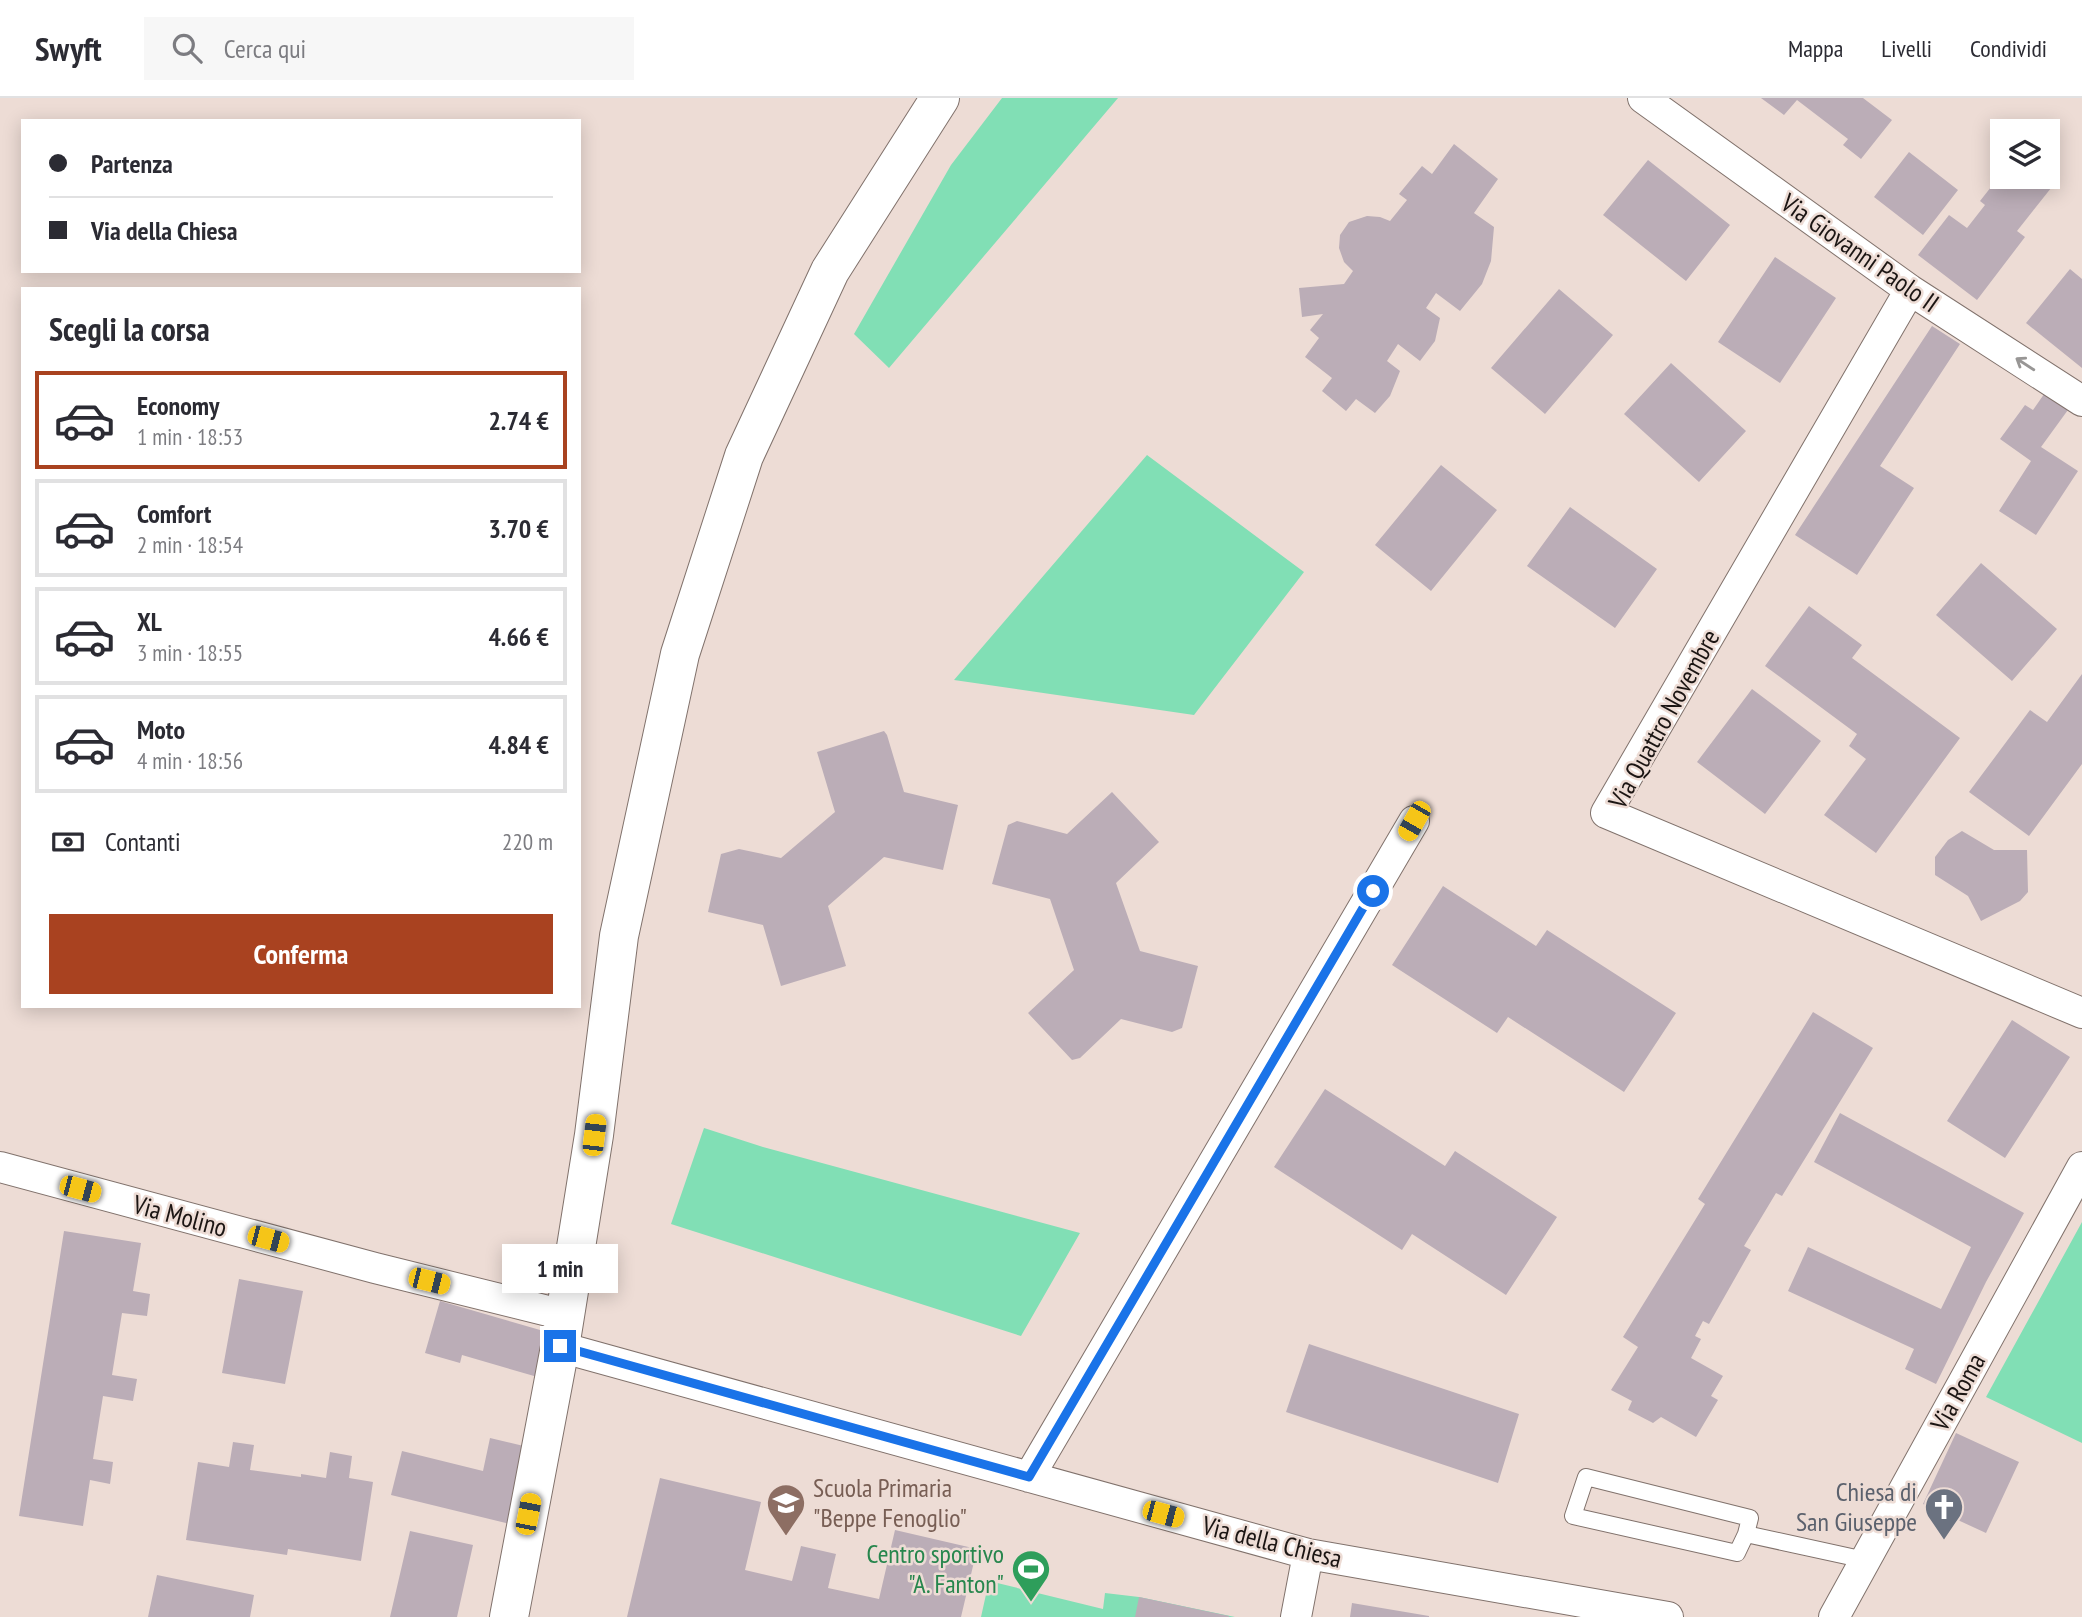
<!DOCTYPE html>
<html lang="it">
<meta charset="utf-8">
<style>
body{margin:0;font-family:"PT Sans Narrow",sans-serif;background:#f7f7f7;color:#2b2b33;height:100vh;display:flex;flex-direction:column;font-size:26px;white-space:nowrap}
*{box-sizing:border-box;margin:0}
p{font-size:23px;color:#7c7c81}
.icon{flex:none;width:38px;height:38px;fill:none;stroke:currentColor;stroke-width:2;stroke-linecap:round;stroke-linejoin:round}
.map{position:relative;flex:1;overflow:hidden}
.details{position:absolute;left:21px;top:189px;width:560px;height:721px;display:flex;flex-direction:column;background:#fff;border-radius:0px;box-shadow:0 4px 18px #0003}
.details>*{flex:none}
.hud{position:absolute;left:21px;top:21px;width:560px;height:154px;border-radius:0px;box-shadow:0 4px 18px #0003;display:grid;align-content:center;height:154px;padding:0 28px;background:#fff}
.buttons{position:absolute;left:1990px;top:21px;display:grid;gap:14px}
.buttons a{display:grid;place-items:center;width:70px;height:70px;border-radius:0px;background:#fff;box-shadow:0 4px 18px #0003;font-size:35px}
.end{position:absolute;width:32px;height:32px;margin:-16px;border:9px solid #1a73e8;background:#fff;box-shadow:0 0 0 4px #fff}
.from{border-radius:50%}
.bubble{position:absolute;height:49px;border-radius:0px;background:#fff;box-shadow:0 4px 18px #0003;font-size:23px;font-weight:600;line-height:49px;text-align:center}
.car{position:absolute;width:21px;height:42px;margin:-21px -10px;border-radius:9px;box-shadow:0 0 5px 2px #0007;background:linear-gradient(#f5c518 24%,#345 0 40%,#f5c518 0 76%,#345 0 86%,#f5c518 0)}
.hud b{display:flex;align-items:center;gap:24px;height:66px;font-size:26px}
.hud b+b{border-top:2px solid #e1e1e2}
.hud i{width:18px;height:18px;background:#2b2b33}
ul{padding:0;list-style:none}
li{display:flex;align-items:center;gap:21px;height:98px;margin:0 14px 10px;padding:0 14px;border:4px solid #e1e1e2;border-radius:0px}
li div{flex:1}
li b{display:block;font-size:26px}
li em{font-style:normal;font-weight:600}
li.current{border-color:#a94220}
li>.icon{width:63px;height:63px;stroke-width:1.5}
h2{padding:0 28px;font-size:32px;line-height:84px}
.pay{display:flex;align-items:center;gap:18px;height:77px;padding:0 28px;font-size:26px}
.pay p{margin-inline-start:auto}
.button{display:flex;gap:14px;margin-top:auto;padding:14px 28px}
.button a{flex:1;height:80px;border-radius:0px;background:#a94220;color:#fff;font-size:28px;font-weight:600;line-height:80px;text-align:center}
header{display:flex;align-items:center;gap:42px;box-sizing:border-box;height:98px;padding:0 35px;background:#fff;border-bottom:2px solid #e1e1e2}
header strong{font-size:33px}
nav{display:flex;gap:38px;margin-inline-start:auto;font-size:24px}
.search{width:490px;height:63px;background:#f7f7f7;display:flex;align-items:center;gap:18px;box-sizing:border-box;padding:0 24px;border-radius:0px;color:#7c7c81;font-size:26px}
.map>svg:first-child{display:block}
.green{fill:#81dfb5}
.building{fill:#bbadb7}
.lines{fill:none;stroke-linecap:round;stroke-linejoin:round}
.service-casing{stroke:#81726c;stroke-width:18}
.minor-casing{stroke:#81726c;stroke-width:32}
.tertiary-casing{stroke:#81726c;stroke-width:40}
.service{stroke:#fff;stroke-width:16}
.minor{stroke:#fff;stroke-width:30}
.tertiary{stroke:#fff;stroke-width:38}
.oneway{stroke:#989695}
.route{stroke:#1a73e8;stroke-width:9}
.labels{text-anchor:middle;stroke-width:5;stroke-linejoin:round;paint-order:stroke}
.street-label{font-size:26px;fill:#1b1513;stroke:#eddcd5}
.education-label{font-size:26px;fill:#785e54;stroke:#eddcd5;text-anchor:start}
.worship-label{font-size:26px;fill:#5b616d;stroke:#eddcd5;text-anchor:end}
.leisure-label{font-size:26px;fill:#27864d;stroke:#eddcd5;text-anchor:end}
</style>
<header>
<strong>Swyft</strong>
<div class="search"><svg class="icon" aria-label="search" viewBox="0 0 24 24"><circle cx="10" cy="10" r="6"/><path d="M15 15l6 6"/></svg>Cerca qui</div>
<nav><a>Mappa</a><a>Livelli</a><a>Condividi</a></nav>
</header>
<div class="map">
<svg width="2082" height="1519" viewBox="0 0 2082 1519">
<rect width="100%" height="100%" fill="#eddcd5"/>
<path class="green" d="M1002,0H1118L889,270L854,236L951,67Z
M1147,357L1304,474L1194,617L954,582Z
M704,1030L763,1049L1080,1135L1021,1238L671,1126Z
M2082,1124V1345L1986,1299Z
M989,1483L1103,1511L1105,1495L1139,1499L1235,1519H981Z"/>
<path class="building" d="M1761,0H1863L1892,22L1861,61L1843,47L1848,41L1797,2L1784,17Z
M1454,46L1498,81L1474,115L1494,129L1491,163L1482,186L1460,213L1436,195L1426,210L1440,220L1435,243L1420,263L1398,246L1387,263L1400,273L1390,298L1375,315L1356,301L1346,313L1322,293L1332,280L1305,259L1319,240L1310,232L1323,216L1302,219L1299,190L1344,186L1353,173L1344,164L1339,150L1340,137L1349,124L1367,118L1380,119L1390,123L1407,102L1399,96L1422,68L1432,76Z
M1909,54L1958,92L1923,137L1874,99Z
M1648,62L1730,127L1686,183L1603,117Z
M2048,71L2059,80L2017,133L2025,139L1977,202L1918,157L1949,117L1967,130L1985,107L1980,103L2002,75V79H2048Z
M1775,159L1836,200L1780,285L1718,244Z
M2070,171L2082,181V270L2026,225Z
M1559,191L1613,237L1545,316L1491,270Z
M1932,228L1960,246L1880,368L1914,390L1857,477L1795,437Z
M1671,265L1746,333L1699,384L1624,316Z
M2049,289L2073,305L2041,349L2078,373L2036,437L1999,413L2031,363L2000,341L2025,307L2033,312Z
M1441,367L1497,412L1431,493L1375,447Z
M1570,409L1657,471L1615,530L1527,468Z
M1981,465L2057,531L2012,583L1936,517Z
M1809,508L1862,547L1852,560L1960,640L1876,755L1824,717L1866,661L1849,648L1857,636L1765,568Z
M2082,576V666L2029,738L1969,694L2030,612L2047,624Z
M1752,591L1821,643L1765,716L1697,664Z
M884,633L887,637L904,694L958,707L943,772L884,759L828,808L846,868L781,888L763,827L708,814L721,756L739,751L781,760L835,714L817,654Z
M1112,694L1159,744L1116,785L1140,853L1198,868L1182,930L1172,934L1121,921L1080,960L1072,962L1028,915L1074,872L1050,801L992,786L1008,727L1017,723L1067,736Z
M1962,733L1994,752H2027L2028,794L2020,803L1981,823L1968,798L1935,777V759L1948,742Z
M1443,788L1536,848L1547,832L1676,915L1624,994L1508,919L1497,935L1392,867Z
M1813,914L1873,950L1782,1098L1776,1095L1758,1125L1744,1148L1751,1152L1709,1226L1703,1223L1695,1238L1701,1241L1691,1260L1723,1278L1711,1298L1718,1302L1696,1339L1661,1319L1653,1325L1628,1312L1632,1303L1611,1292L1638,1249L1623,1239L1705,1106L1698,1101Z
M2012,922L2070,959L2005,1060L1947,1023Z
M1325,991L1445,1068L1455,1053L1557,1119L1506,1197L1412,1136L1402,1152L1274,1069Z
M1840,1015L2024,1115L1986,1184L1936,1286L1905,1271L1914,1251L1788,1193L1808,1149L1941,1211L1971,1149L1814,1064Z
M64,1133L141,1145L133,1193L150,1196L147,1218L122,1215L112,1277L137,1281L133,1303L103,1298L93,1361L113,1364L110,1386L90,1382L83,1428L19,1418Z
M239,1181L303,1193L285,1286L222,1275Z
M440,1203L554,1236L541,1280L462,1257L460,1265L425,1255Z
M1309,1246L1519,1316L1498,1385L1286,1314Z
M1956,1335L2019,1364L1986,1435L1923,1406Z
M490,1340L528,1349L510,1426L391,1397L402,1353L483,1373Z
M233,1344L254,1347L250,1372L301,1379V1376L326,1380L330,1354L352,1358L349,1380L373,1384L361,1463L288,1451L287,1457L186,1442L198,1364L229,1369Z
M660,1380L761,1404L745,1472L792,1483L801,1448L836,1456L828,1490L879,1501L895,1432L977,1451L961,1519H627Z
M410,1433L473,1447L457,1519H390Z
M157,1477L254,1497L250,1519H148Z
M1139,1499L1229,1518V1519H1135Z
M1352,1505L1429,1518V1519H1350Z"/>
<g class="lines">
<g class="service-casing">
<path id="service" d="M1746,1436L1737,1455L1573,1418L1586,1379L1750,1420L1746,1436L1865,1462"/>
</g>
<g class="minor-casing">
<path id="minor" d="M1643,0L1910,192L2082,303
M1910,192L1606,715L2082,915
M0,1069L375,1170L564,1217
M560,1249L1308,1456L1668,1519
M1029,1379L1414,723
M1296,1519L1308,1456
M1834,1519L2082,1069"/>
</g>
<g class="tertiary-casing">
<path id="tertiary" d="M509,1519L560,1249L594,1037L619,838L680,556L744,358L830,173L940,0"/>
</g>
<use href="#service" class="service"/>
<use href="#minor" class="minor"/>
<use href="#tertiary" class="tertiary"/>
</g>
<defs><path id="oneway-shaft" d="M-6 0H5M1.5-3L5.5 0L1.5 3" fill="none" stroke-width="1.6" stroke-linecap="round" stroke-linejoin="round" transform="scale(1.75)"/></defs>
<use class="oneway" href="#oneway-shaft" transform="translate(2025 266) rotate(-147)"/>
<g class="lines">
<path class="route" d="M560,1248L1029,1379L1373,793"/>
</g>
<defs>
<g id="school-pin" transform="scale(2.0125)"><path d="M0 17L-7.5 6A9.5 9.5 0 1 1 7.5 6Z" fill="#8d6e63" stroke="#eddcd5"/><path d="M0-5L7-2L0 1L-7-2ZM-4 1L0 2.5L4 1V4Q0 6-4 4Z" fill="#fff"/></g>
<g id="church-pin" transform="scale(2.0125)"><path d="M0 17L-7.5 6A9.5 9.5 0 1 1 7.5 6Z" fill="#6b7280" stroke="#eddcd5"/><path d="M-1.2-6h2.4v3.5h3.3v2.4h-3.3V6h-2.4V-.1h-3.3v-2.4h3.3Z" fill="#fff"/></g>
<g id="stadium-pin" transform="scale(2.0125)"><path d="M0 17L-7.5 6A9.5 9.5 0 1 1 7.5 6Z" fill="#2e9e5b" stroke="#eddcd5"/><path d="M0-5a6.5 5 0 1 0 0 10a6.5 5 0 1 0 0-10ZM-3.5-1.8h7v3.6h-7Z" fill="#fff"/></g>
</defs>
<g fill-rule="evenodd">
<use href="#school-pin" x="786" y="1405"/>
<use href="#church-pin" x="1944" y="1409"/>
<use href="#stadium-pin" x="1031" y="1471"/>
</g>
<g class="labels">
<g class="street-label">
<text transform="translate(1860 155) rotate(35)" y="9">Via Giovanni Paolo II</text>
<text transform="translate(1664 621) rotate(-61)" y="9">Via Quattro Novembre</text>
<text transform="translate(180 1118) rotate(15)" y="9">Via Molino</text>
<text transform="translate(1958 1294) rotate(-61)" y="9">Via Roma</text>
<text transform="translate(1272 1444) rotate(14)" y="9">Via della Chiesa</text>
</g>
<g class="education-label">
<text x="813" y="1399">Scuola Primaria<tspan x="813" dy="30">"Beppe Fenoglio"</tspan></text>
</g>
<g class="worship-label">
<text x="1917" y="1403">Chiesa di<tspan x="1917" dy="30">San Giuseppe</tspan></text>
</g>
<g class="leisure-label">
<text x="1004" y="1465">Centro sportivo<tspan x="1004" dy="30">"A. Fanton"</tspan></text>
</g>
</g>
</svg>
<div class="buttons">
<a><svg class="icon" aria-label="layers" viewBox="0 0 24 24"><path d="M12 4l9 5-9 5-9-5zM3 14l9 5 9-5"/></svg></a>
</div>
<i class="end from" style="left:1373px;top:793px"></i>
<i class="end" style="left:560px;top:1248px"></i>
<div class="bubble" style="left:502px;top:1146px;width:116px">1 min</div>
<i class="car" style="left:1414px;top:723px;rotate:210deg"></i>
<i class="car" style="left:594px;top:1037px;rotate:7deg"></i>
<i class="car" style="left:80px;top:1091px;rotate:105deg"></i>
<i class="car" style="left:268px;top:1141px;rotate:105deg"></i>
<i class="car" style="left:429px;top:1183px;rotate:104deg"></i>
<i class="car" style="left:528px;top:1416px;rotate:11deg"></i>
<i class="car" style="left:1163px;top:1416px;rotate:105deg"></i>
<div class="hud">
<b><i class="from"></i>Partenza</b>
<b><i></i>Via della Chiesa</b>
</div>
<section class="details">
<h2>Scegli la corsa</h2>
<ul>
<li class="current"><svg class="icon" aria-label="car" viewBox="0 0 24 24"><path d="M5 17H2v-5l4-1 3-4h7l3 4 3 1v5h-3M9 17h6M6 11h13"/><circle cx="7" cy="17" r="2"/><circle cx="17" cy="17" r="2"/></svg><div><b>Economy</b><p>1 min · 18:53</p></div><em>2.74 €</em></li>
<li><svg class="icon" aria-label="car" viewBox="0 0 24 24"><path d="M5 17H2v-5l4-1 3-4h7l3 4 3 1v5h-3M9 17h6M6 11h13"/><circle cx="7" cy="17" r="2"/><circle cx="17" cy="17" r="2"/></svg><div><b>Comfort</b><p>2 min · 18:54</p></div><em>3.70 €</em></li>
<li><svg class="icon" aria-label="car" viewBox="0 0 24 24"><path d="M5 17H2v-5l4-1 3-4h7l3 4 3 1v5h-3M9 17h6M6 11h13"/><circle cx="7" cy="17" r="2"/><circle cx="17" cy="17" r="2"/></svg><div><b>XL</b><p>3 min · 18:55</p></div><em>4.66 €</em></li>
<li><svg class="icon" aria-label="car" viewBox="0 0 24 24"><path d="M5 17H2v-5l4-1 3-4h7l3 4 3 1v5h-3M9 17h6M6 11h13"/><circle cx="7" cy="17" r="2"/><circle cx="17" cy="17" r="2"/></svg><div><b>Moto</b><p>4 min · 18:56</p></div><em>4.84 €</em></li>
</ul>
<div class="pay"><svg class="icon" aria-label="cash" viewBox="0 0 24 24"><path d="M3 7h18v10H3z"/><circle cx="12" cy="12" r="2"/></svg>Contanti<p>220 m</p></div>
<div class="button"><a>Conferma</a></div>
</section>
</div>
